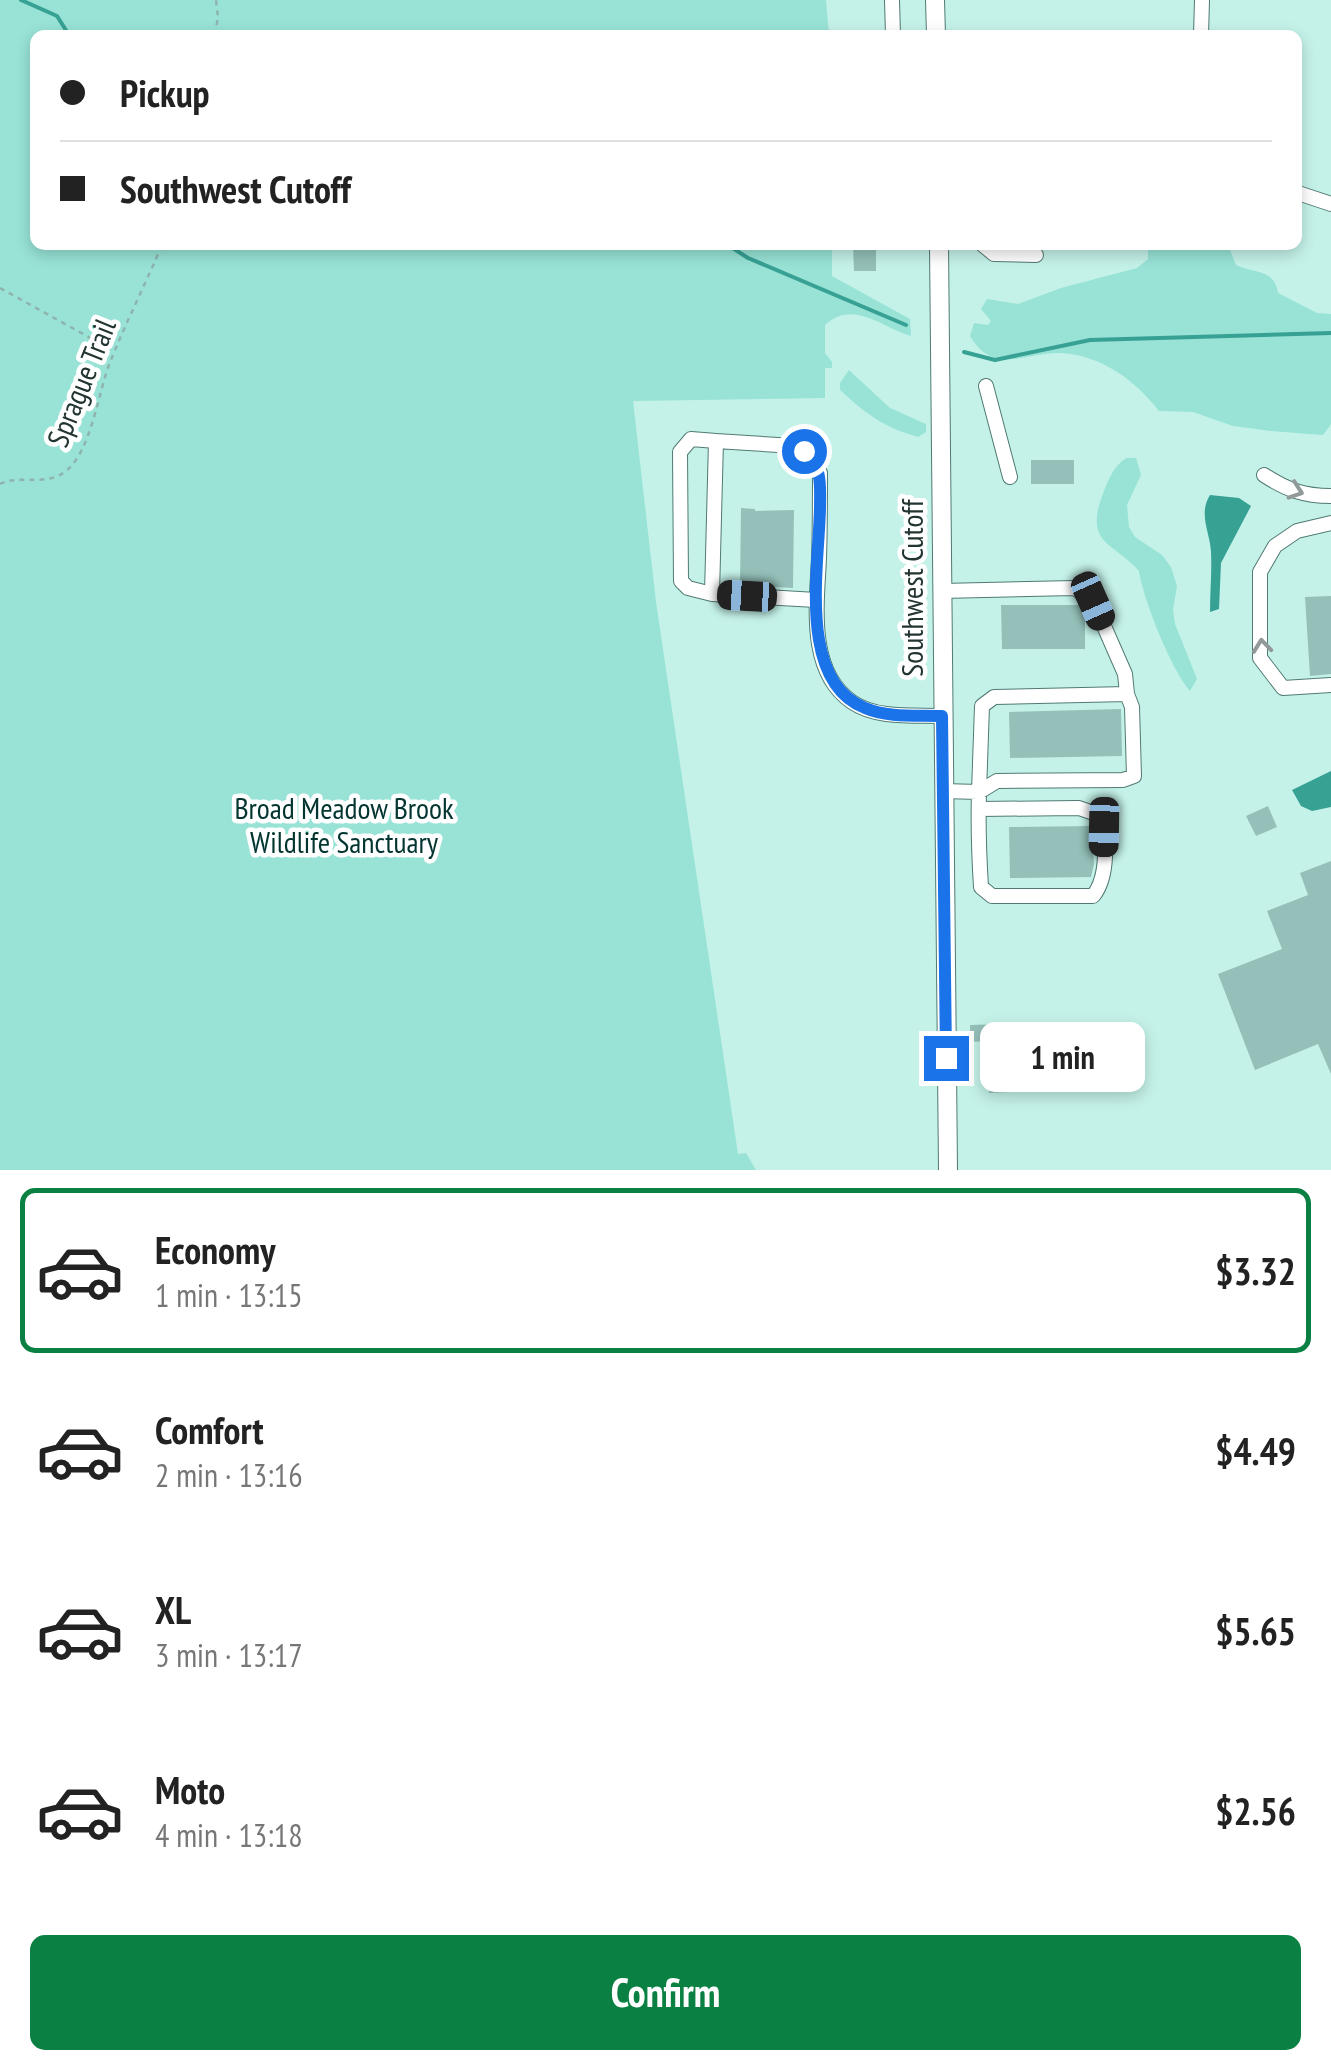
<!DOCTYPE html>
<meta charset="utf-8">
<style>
body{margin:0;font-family:"PT Sans Narrow",sans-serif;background:#f2f2f2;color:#222;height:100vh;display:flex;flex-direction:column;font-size:38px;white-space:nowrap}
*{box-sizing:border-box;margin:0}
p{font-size:32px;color:#767676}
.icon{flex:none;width:55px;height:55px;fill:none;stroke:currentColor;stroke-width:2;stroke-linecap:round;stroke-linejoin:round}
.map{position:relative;height:1170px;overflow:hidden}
.side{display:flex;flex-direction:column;background:#fff;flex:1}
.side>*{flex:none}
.guide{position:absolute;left:30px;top:30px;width:1272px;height:220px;border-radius:15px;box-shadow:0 5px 15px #0003;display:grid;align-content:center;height:220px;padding:0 30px;background:#fff}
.end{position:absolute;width:45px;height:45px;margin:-22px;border:12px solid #1a73e8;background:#fff;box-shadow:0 0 0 5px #fff}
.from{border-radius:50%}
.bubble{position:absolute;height:70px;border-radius:15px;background:#fff;box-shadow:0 5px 15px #0003;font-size:32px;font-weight:700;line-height:70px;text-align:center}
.car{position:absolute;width:30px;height:60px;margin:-30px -15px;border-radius:12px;box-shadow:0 0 8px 2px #0007;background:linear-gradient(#222 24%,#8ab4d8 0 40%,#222 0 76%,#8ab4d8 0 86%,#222 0)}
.guide b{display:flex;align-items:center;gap:35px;height:95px;font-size:38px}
.guide b+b{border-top:2px solid #e0e0e0}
.guide i{width:25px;height:25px;background:#222}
ul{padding:18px 0 0;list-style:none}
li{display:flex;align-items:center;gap:30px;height:165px;margin:0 20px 15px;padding:0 10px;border:5px solid transparent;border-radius:15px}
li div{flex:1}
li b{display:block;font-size:38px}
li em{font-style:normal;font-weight:700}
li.current{border-color:#0b8043}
li>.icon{width:90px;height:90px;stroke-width:1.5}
.button{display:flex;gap:20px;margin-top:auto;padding:20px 30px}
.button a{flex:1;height:115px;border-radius:15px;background:#0b8043;color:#fff;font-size:40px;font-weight:700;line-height:115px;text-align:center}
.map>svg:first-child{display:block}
.green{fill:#98e3d6}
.water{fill:#37a194}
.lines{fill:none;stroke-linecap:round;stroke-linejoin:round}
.stream{stroke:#37a194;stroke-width:4}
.building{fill:#94c0b9}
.minor-casing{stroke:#507a73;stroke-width:16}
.major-casing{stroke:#507a73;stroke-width:20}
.path{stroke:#8fb4ad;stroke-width:2.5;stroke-dasharray:5 5;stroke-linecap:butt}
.minor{stroke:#fff;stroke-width:14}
.major{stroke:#fff;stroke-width:18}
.oneway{stroke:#919a98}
.route{stroke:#1a73e8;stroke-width:12}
.labels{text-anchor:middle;stroke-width:9;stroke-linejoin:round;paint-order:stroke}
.street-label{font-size:30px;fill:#233532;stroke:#fff}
.park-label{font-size:30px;fill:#033530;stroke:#fff}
</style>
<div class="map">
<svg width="1331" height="1170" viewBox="0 0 1331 1170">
<rect width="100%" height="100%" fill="#c4f2e9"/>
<path class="green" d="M0,0H826L829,35H35V245H832V276L910,319L911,336C881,327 853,299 825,325V353L832,362V368H825V398L633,401L656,602L738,1154L746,1153L756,1170H0Z
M1148,245H1228L1236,265C1255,274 1274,268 1278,293L1317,313L1331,314V424L1323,435L1271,431L1233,426L1193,412L1159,411C1136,381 1101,355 1061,353C1026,351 994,377 970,336L974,323L988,325L991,321L981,309L987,299L1018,304L1061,288L1137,268L1148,259Z
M849,370L890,408L926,424V432L918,437C883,427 866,414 840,390V383Z
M1126,458H1136L1141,475L1127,505L1129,527L1135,537L1162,555L1171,567L1177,586L1173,610L1175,624L1197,679L1190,691C1171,669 1143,599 1139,571C1111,540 1083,544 1104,491C1109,478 1114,466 1126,458Z"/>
<path class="water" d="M1210,495L1239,498L1251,506L1221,563L1219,609L1210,612C1210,592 1212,572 1211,552C1210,532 1198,514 1210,495Z
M1331,771V807L1312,811L1301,806L1292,790Z"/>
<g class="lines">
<path class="stream" d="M21,0L57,16L69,35
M728,245L748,258L906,325
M964,352L995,360L1090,340L1331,333"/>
</g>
<path class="building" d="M853,245H876V271H854Z
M1031,460H1074V484H1031Z
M741,508L755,509V511L794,510L793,588L740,585Z
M1331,596V674L1310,676L1305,597Z
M1001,605H1080L1085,609V649H1002Z
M1121,709L1122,756L1010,758L1009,712Z
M1268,806L1277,827L1256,836L1246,816Z
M1091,826L1094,864L1091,877L1010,878L1009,827Z
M1331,861V1074L1318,1044L1255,1070L1218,974L1282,949L1267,911L1308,895L1300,873Z
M1004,1024V1038L1087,1036L1089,1088L989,1093L987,1041L970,1042V1025Z"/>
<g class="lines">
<g class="minor-casing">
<path id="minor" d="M892,0L893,35
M1201,35L1202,0
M1298,193L1331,204
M983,245L994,254L1036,255
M986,386L1010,477
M1264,475C1287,490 1304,496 1331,496
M1331,523L1297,531L1275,546L1260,572V658L1283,688L1331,685
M941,591L1075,588L1093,601L1125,674L1127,694
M712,594L688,588L681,581L680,452L691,439L716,441
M816,600L712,594L716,441L794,446C806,452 815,459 820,473C820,501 820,530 819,558C817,604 807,671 852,702C876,719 914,715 942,716
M943,791L979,792L982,706L994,697L1127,694L1132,707L1134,776L1123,780L997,781L979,792C978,824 979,855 981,887L992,896H1093C1108,878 1108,837 1099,815L1079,808L979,809"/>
</g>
<g class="major-casing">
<path id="major" d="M935,0L936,35
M939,245L948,1170"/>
</g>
<path class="path" d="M215,35L218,17L216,0
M0,288L112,350
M0,484C20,474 47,487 66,471C91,451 98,394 109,365C125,324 145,285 162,245"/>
<use href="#minor" class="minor"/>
<use href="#major" class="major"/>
</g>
<defs><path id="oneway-chevron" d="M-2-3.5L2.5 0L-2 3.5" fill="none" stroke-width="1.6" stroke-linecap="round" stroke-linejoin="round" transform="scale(2.5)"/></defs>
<g class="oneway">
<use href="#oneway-chevron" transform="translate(1296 491) rotate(19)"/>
<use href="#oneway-chevron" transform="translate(1262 646) rotate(-96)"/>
</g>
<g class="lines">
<path class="route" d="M804,451C823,468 820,485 820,508C819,566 797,681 865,708C888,718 917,715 942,716L946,1058"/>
</g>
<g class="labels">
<g class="street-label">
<text transform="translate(82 383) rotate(-68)" y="10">Sprague Trail</text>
<text transform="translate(913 588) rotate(-90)" y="10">Southwest Cutoff</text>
</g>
<g class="park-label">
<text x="344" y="819">Broad Meadow Brook<tspan x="344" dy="34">Wildlife Sanctuary</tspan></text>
</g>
</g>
</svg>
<i class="end from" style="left:804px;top:451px"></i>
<i class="end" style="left:946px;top:1058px"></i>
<div class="bubble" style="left:980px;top:1022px;width:165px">1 min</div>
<i class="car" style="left:747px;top:596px;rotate:273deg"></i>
<i class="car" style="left:1093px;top:601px;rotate:156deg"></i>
<i class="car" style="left:1104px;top:827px;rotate:181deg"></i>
<div class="guide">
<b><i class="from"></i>Pickup</b>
<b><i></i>Southwest Cutoff</b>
</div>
</div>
<section class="side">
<ul>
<li class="current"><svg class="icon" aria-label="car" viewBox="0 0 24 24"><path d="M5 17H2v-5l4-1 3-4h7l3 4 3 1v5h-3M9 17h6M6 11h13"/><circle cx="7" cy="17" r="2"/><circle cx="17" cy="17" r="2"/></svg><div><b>Economy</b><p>1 min · 13:15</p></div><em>$3.32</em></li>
<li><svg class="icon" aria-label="car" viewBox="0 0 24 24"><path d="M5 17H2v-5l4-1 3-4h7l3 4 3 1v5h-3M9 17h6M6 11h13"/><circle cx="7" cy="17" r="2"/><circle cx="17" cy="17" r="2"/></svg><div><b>Comfort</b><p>2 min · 13:16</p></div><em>$4.49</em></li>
<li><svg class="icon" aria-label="car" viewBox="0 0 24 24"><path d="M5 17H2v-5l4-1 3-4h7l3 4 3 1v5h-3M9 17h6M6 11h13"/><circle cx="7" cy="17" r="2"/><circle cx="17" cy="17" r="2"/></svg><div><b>XL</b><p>3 min · 13:17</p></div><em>$5.65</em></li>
<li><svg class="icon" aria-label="car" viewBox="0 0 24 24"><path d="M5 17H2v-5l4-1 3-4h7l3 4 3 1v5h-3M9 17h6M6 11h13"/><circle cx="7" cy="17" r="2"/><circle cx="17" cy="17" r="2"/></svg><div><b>Moto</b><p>4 min · 13:18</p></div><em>$2.56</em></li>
</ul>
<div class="button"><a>Confirm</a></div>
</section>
